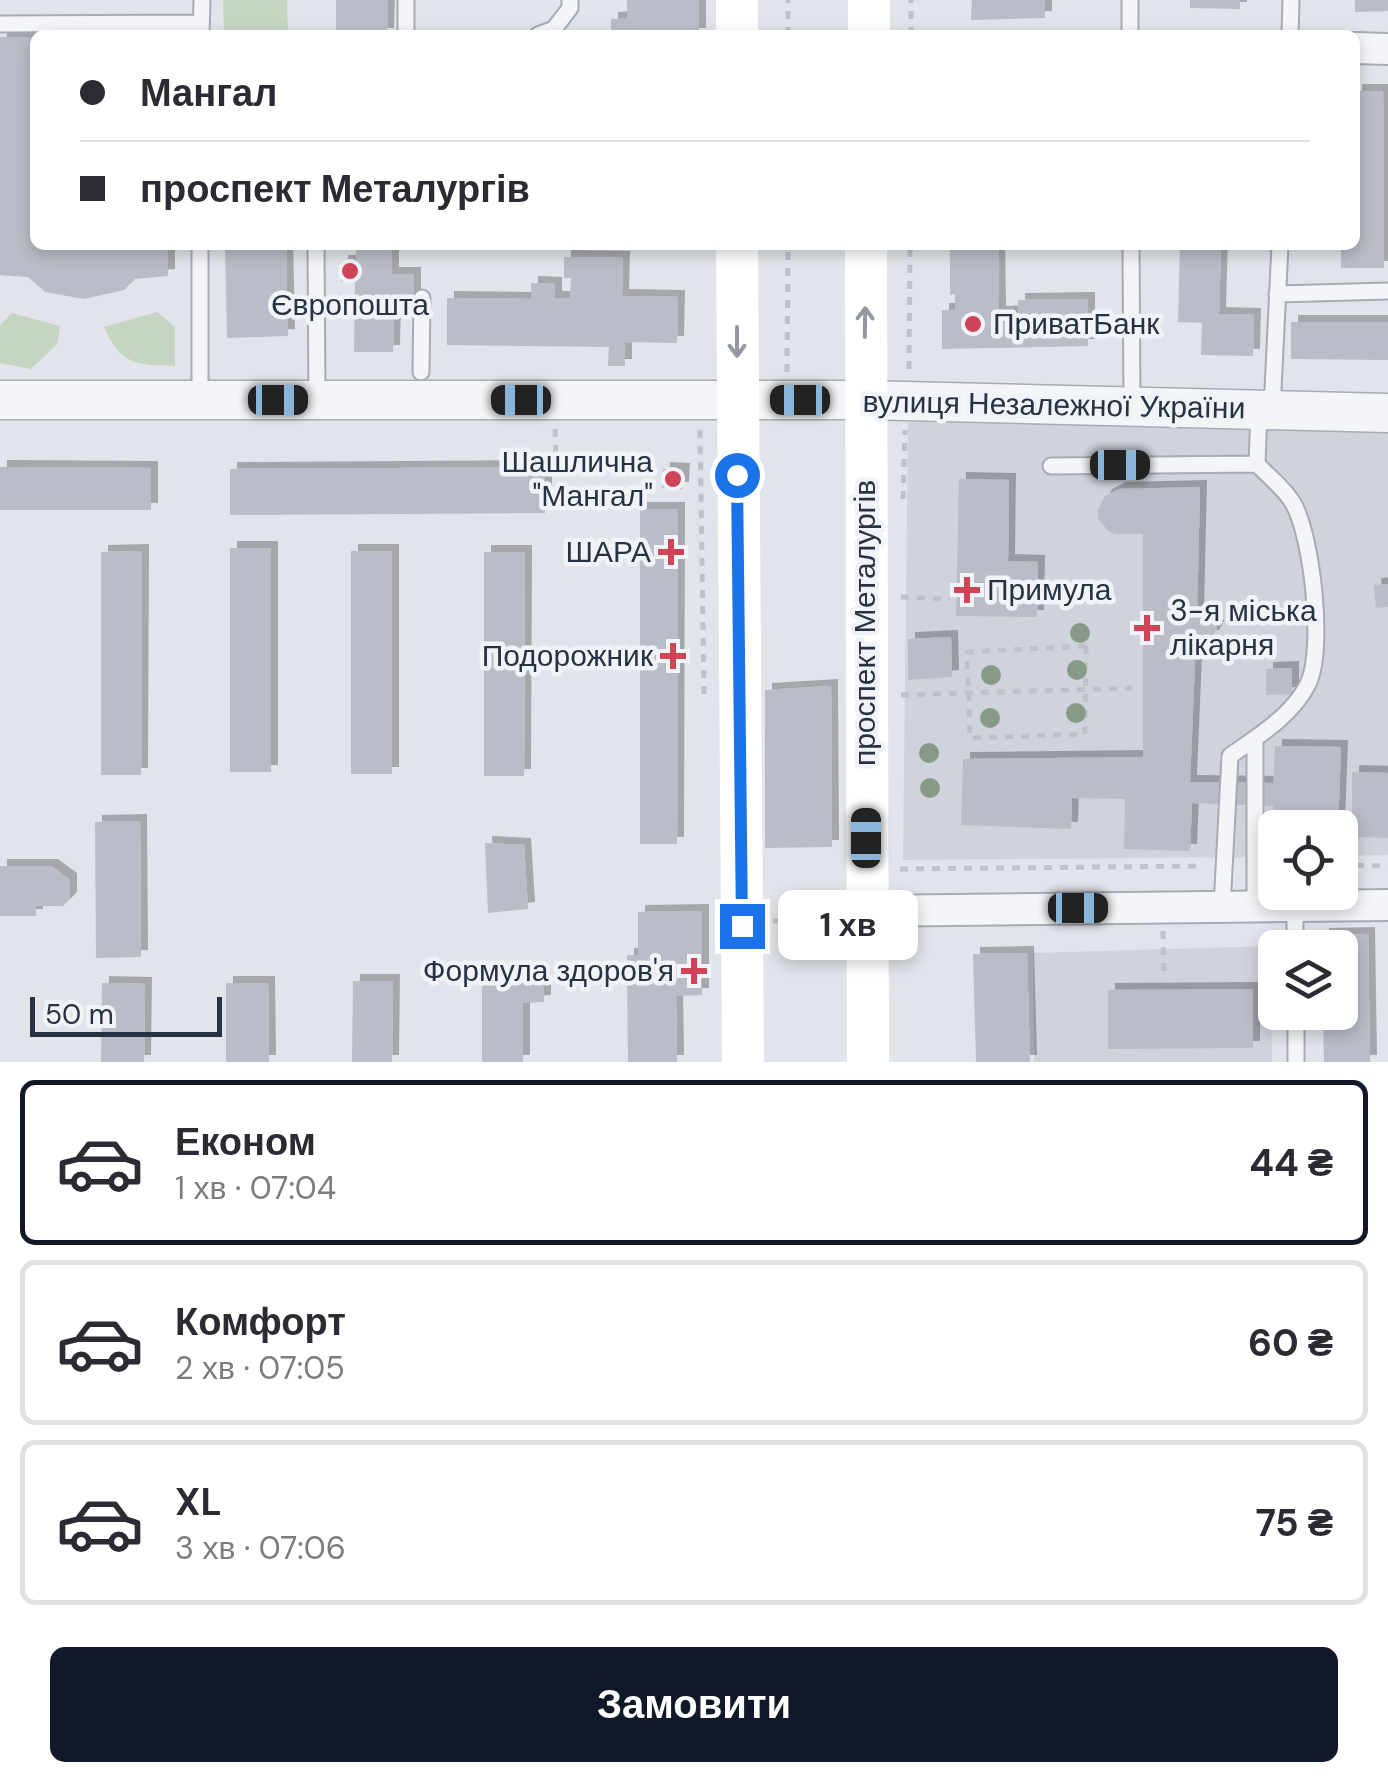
<!DOCTYPE html>
<html lang="uk">
<meta charset="utf-8">
<style>
body{margin:0;font-family:"DM Sans",sans-serif;background:#f2f2f3;color:#2b2b33;height:100vh;display:flex;flex-direction:column;font-size:38px;white-space:nowrap}
*{box-sizing:border-box;margin:0}
p{font-size:32px;color:#7c7c81}
.icon{flex:none;width:55px;height:55px;fill:none;stroke:currentColor;stroke-width:2;stroke-linecap:round;stroke-linejoin:round}
.map{position:relative;height:1062px;overflow:hidden}
.side{display:flex;flex-direction:column;background:#fff;flex:1}
.side>*{flex:none}
.top-card{position:absolute;left:30px;top:30px;width:1330px;height:220px;border-radius:15px;box-shadow:0 5px 15px #0003;display:grid;align-content:center;height:220px;padding:0 50px;background:#fff}
.tools{position:absolute;left:1258px;top:810px;display:grid;gap:20px}
.tools a{display:grid;place-items:center;width:100px;height:100px;border-radius:15px;background:#fff;box-shadow:0 5px 15px #0003;font-size:50px}
.scale{position:absolute;left:30px;bottom:25px;width:192px;box-sizing:border-box;padding-left:10px;border:5px solid #293242;border-top:0;font-size:28px;line-height:35px;white-space:nowrap;color:#293242;-webkit-text-stroke:8px #f0f3f7;paint-order:stroke}
.end{position:absolute;width:45px;height:45px;margin:-22px;border:12px solid #1a73e8;background:#fff;box-shadow:0 0 0 5px #fff}
.from{border-radius:50%}
.bubble{position:absolute;height:70px;border-radius:15px;background:#fff;box-shadow:0 5px 15px #0003;font-size:32px;font-weight:700;line-height:70px;text-align:center}
.car{position:absolute;width:30px;height:60px;margin:-30px -15px;border-radius:12px;box-shadow:0 0 8px 2px #0007;background:linear-gradient(#222 24%,#8ab4d8 0 40%,#222 0 76%,#8ab4d8 0 86%,#222 0)}
.top-card b{display:flex;align-items:center;gap:35px;height:95px;font-size:38px}
.top-card b+b{border-top:2px solid #e1e1e2}
.top-card i{width:25px;height:25px;background:#2b2b33}
ul{padding:18px 0 0;list-style:none}
li{display:flex;align-items:center;gap:30px;height:165px;margin:0 20px 15px;padding:0 30px;border:5px solid #e1e1e2;border-radius:15px}
li div{flex:1}
li b{display:block;font-size:38px}
li em{font-style:normal;font-weight:700}
li.selected{border-color:#111827}
li>.icon{width:90px;height:90px;stroke-width:1.5}
.button{display:flex;gap:20px;margin-top:auto;padding:20px 50px}
.button a{flex:1;height:115px;border-radius:15px;background:#111827;color:#fff;font-size:40px;font-weight:700;line-height:115px;text-align:center}
.map>svg:first-child{display:block}
.built{fill:#cfd3dc}
.green{fill:#c6d4c2}
.building{fill:#b8bdc7;filter:url(#shadow)}
.lines{fill:none;stroke-linecap:round;stroke-linejoin:round}
.service-casing{stroke:#a6abb4;stroke-width:19}
.minor-casing{stroke:#a6abb4;stroke-width:34}
.tertiary-casing{stroke:#a6abb4;stroke-width:41}
.path{stroke:#bfc2c9;stroke-width:5;stroke-dasharray:8 8;stroke-linecap:butt}
.service{stroke:#f4f5f8;stroke-width:15}
.minor{stroke:#f4f5f8;stroke-width:30}
.tertiary{stroke:#f4f5f8;stroke-width:38}
.secondary{stroke:#fff;stroke-width:42}
.tree{fill:#879a87}
.oneway{stroke:#9498a0}
.route{stroke:#1a73e8;stroke-width:12}
.poi-dot{fill:#d04458;stroke:#f0f3f7;stroke-width:4}
.labels{text-anchor:middle;stroke-width:9;stroke-linejoin:round;paint-order:stroke}
.poi-label{font-size:30px;fill:#293242;stroke:#f0f3f7;text-anchor:end}
.street-label{font-size:30px;fill:#293242;stroke:#f0f3f7}
</style>
<div class="map">
<svg width="1388" height="1062" viewBox="0 0 1388 1062">
<defs>
<filter id="shadow"><feDropShadow dx="7" dy="-7" stdDeviation="0" flood-color="#0004"/></filter>
</defs>
<rect width="100%" height="100%" fill="#e1e4ea"/>
<path class="built" d="M908,422L1388,429V855L1340,856V828H1275V857L903,860Z
M1271,946L1272,1062H1034L1033,953Z"/>
<path class="green" d="M223,0H287L288,35H224Z
M157,312L175,327V366C138,365 121,366 104,327Z
M12,313L60,326L57,344L31,369L0,363V325Z"/>
<path class="building" d="M336,0H388L387,35H336Z
M627,0H699V35H611V19L627,18Z
M972,0H1045V18L971,20Z
M1190,0H1240V9L1190,8Z
M1355,0H1388V11L1355,12Z
M0,37H35V245H168V276L135,279L124,290L84,299L45,292L28,277L0,275Z
M1355,91H1383L1384,268H1341V245H1355Z
M225,245H286L288,336L227,338Z
M356,245H392V274H414V310L394,309L393,352H354L355,281H341V262H356Z
M950,245H998L999,313L1018,312V300L1088,299V346L942,349V310H955V294L950,295Z
M1180,245H1221L1219,314L1254,315L1253,356L1201,355L1202,323L1178,322Z
M564,257L623,258L622,296L678,297L677,343L625,342V366H608L609,347L447,345V298L531,299V283L555,284V298H570L571,278H564Z
M1291,322H1388V360L1291,359Z
M0,467L151,468V510H0Z
M545,467V513L230,515V469Z
M663,469L683,470L682,489L662,488Z
M959,479L1009,480L1008,561L1038,562L1037,617L956,616Z
M1200,487L1197,617L1214,621L1217,628L1212,637L1196,638L1190,782L1273,783L1275,746L1341,747L1338,828H1272L1273,806L1192,803L1190,851L1124,849L1125,799L1072,798L1071,829L961,825L963,759L1143,757V534H1115L1108,531L1098,518V510L1105,496L1119,489Z
M640,509H678L677,844H640Z
M230,548H271V772H230Z
M142,551L141,775H101V552Z
M351,551H392V774H351Z
M484,552H525L524,776H484Z
M1388,584V607L1376,608L1374,585Z
M951,637L952,677L908,680V639Z
M1292,668V694L1266,695V669Z
M831,686L832,847L765,848V690Z
M1352,772L1388,773V838L1352,837Z
M140,821L141,957L96,958L95,822Z
M485,843L524,845L528,909L488,913Z
M0,866H51L70,880V899L63,906H36V916H0Z
M702,911V995L676,996L677,1062H628L627,955H638V912Z
M1368,934L1370,1062H1324L1323,1012H1340V948H1322V935Z
M1027,953L1030,1062H976L973,954Z
M544,977V1002L523,1003V1062H482V978Z
M353,981H393L392,1062H352Z
M102,983L145,984L144,1062H101Z
M226,983H268L269,1062H226Z
M1253,989V1048L1108,1049V990Z"/>
<g class="lines">
<g class="service-casing">
<path id="service" d="M406,0V35
M0,24L201,23
M201,35L202,0
M538,35L554,29L570,8V0
M1130,35V0
M1290,35L1291,0
M316,245L317,400
M1131,245L1132,406
M1277,294L1388,291
M421,372L422,298
M200,400V245
M1272,410L1280,245
M1051,466L1257,464
M1295,906V948
M1222,907L1230,756C1258,736 1292,716 1308,684C1325,649 1312,536 1293,503C1284,488 1269,477 1257,464L1259,410
M1255,907V739
M1296,1012V1062"/>
</g>
<g class="minor-casing">
<path id="minor" d="M1355,48L1388,49
M867,911L1388,905"/>
</g>
<g class="tertiary-casing">
<path id="tertiary" d="M0,400H864L1388,413"/>
</g>
<path class="path" d="M788,35V0
M911,35V0
M909,369L910,245
M787,372L788,245
M555,429L556,466
M700,430L704,694
M903,499L905,430
M901,597L950,599
M1086,646L1085,734L970,738L967,652Z
M901,695L1132,688
M1340,865L1388,866
M900,869L1204,866
M773,921L837,920
M1163,931L1164,979"/>
<use href="#service" class="service"/>
<use href="#minor" class="minor"/>
<use href="#tertiary" class="tertiary"/>
<path class="secondary" d="M737,35V0
M869,35V0
M737,245L743,1062
M866,245L868,1062"/>
</g>
<g class="tree">
<circle cx="1080" cy="633" r="10"/>
<circle cx="1077" cy="670" r="10"/>
<circle cx="991" cy="675" r="10"/>
<circle cx="1076" cy="713" r="10"/>
<circle cx="990" cy="718" r="10"/>
<circle cx="929" cy="753" r="10"/>
<circle cx="930" cy="788" r="10"/>
</g>
<defs><path id="oneway-shaft" d="M-6 0H5M1.5-3L5.5 0L1.5 3" fill="none" stroke-width="1.6" stroke-linecap="round" stroke-linejoin="round" transform="scale(2.5)"/></defs>
<g class="oneway">
<use href="#oneway-shaft" transform="translate(865 322) rotate(-89)"/>
<use href="#oneway-shaft" transform="translate(737 342) rotate(90)"/>
</g>
<g class="lines">
<path class="route" d="M737,475L742,926"/>
</g>
<g class="poi-dot">
<circle cx="350" cy="271" r="10"/>
<circle cx="973" cy="324" r="10"/>
<circle cx="673" cy="479" r="10"/>
<path d="M666 537h10v10h10v10h-10v10h-10v-10h-10v-10h10z"/>
<path d="M962 575h10v10h10v10h-10v10h-10v-10h-10v-10h10z"/>
<path d="M1142 613h10v10h10v10h-10v10h-10v-10h-10v-10h10z"/>
<path d="M668 641h10v10h10v10h-10v10h-10v-10h-10v-10h10z"/>
<path d="M689 956h10v10h10v10h-10v10h-10v-10h-10v-10h10z"/>
</g>
<g class="labels">
<g class="poi-label">
<text x="350" y="315" text-anchor="middle">Європошта</text>
<text x="993" y="334" text-anchor="start">ПриватБанк</text>
<text x="653" y="472">Шашлична<tspan x="653" dy="34">"Мангал"</tspan></text>
<text x="651" y="562">ШАРА</text>
<text x="987" y="600" text-anchor="start">Примула</text>
<text x="1170" y="621" text-anchor="start">3-я міська<tspan x="1170" dy="34">лікарня</tspan></text>
<text x="653" y="666">Подорожник</text>
<text x="674" y="981">Формула здоров'я</text>
</g>
<g class="street-label">
<text transform="translate(1054 405) rotate(1)" y="10">вулиця Незалежної України</text>
<text transform="translate(865 623) rotate(-90)" y="10">проспект Металургів</text>
</g>
</g>
</svg>
<div class="tools">
<a><svg class="icon" aria-label="locate" viewBox="0 0 24 24"><circle cx="12" cy="12" r="6"/><path d="M12 2v4M12 18v4M2 12h4M18 12h4"/></svg></a>
<a><svg class="icon" aria-label="layers" viewBox="0 0 24 24"><path d="M12 4l9 5-9 5-9-5zM3 14l9 5 9-5"/></svg></a>
</div>
<div class="scale">50 m</div>
<i class="end from" style="left:737px;top:475px"></i>
<i class="end" style="left:742px;top:926px"></i>
<div class="bubble" style="left:778px;top:890px;width:140px">1 хв</div>
<i class="car" style="left:278px;top:400px;rotate:90deg"></i>
<i class="car" style="left:521px;top:400px;rotate:270deg"></i>
<i class="car" style="left:800px;top:400px;rotate:270deg"></i>
<i class="car" style="left:1120px;top:465px;rotate:90deg"></i>
<i class="car" style="left:866px;top:838px;rotate:0deg"></i>
<i class="car" style="left:1078px;top:908px;rotate:90deg"></i>
<div class="top-card">
<b><i class="from"></i>Мангал</b>
<b><i></i>проспект Металургів</b>
</div>
</div>
<section class="side">
<ul>
<li class="selected"><svg class="icon" aria-label="car" viewBox="0 0 24 24"><path d="M5 17H2v-5l4-1 3-4h7l3 4 3 1v5h-3M9 17h6M6 11h13"/><circle cx="7" cy="17" r="2"/><circle cx="17" cy="17" r="2"/></svg><div><b>Економ</b><p>1 хв · 07:04</p></div><em>44 ₴</em></li>
<li><svg class="icon" aria-label="car" viewBox="0 0 24 24"><path d="M5 17H2v-5l4-1 3-4h7l3 4 3 1v5h-3M9 17h6M6 11h13"/><circle cx="7" cy="17" r="2"/><circle cx="17" cy="17" r="2"/></svg><div><b>Комфорт</b><p>2 хв · 07:05</p></div><em>60 ₴</em></li>
<li><svg class="icon" aria-label="car" viewBox="0 0 24 24"><path d="M5 17H2v-5l4-1 3-4h7l3 4 3 1v5h-3M9 17h6M6 11h13"/><circle cx="7" cy="17" r="2"/><circle cx="17" cy="17" r="2"/></svg><div><b>XL</b><p>3 хв · 07:06</p></div><em>75 ₴</em></li>
</ul>
<div class="button"><a>Замовити</a></div>
</section>
